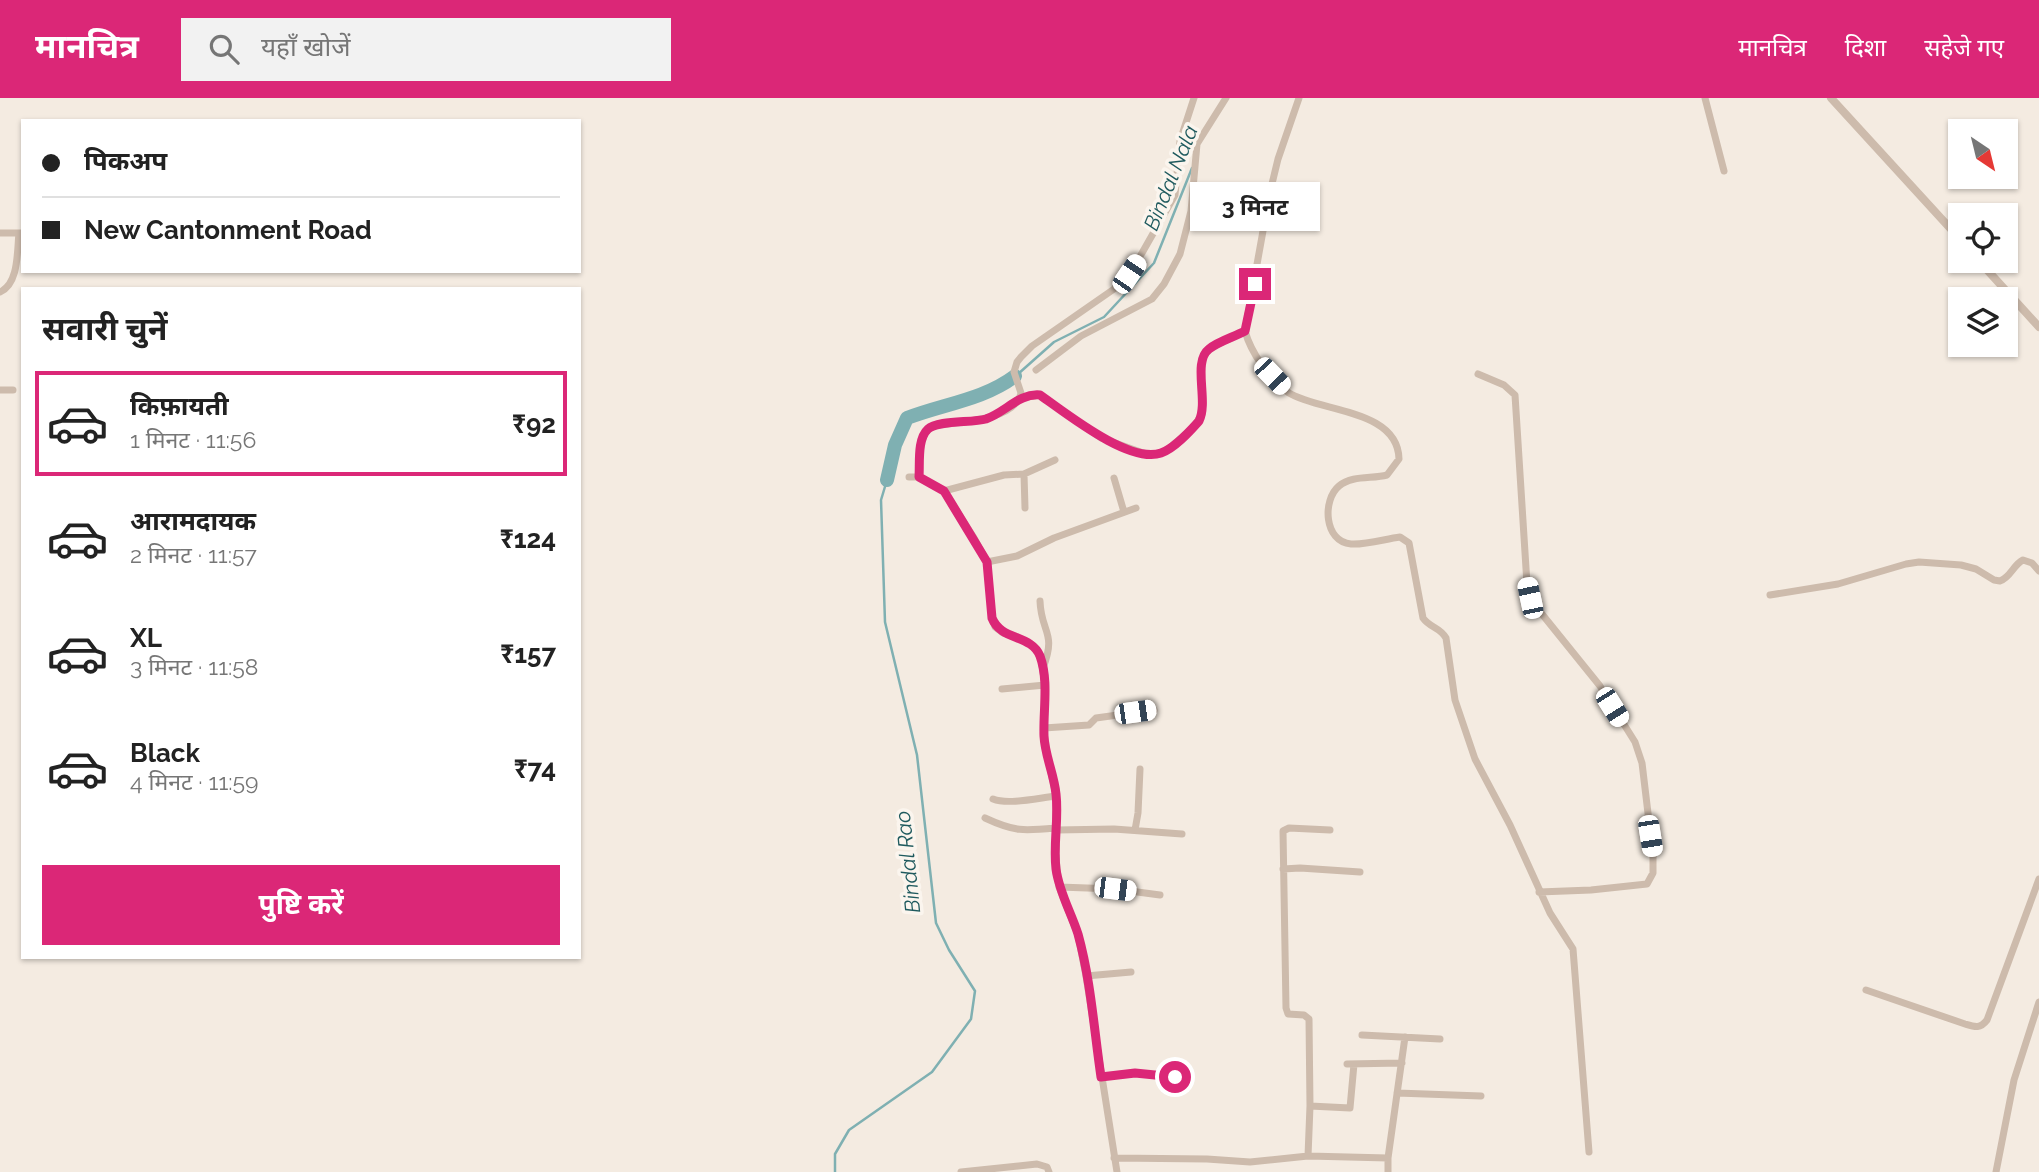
<!DOCTYPE html>
<html lang="hi">
<meta charset="utf-8">
<style>
body{margin:0;font-family:Raleway,"Noto Sans Devanagari",sans-serif;background:#f2f2f2;color:#222;height:100vh;display:flex;flex-direction:column;font-size:26px;white-space:nowrap}
*{box-sizing:border-box;margin:0}
p{font-size:23px;color:#767676}
.icon{flex:none;width:38px;height:38px;fill:none;stroke:currentColor;stroke-width:2;stroke-linecap:round;stroke-linejoin:round}
.map{position:relative;flex:1;overflow:hidden}
.sheet{position:absolute;left:21px;top:189px;width:560px;height:672px;display:flex;flex-direction:column;background:#fff;border-radius:0px;box-shadow:0 2px 5px #0004}
.sheet>*{flex:none}
.hud{position:absolute;left:21px;top:21px;width:560px;height:154px;border-radius:0px;box-shadow:0 2px 5px #0004;display:grid;align-content:center;height:154px;padding:0 21px;background:#fff}
.needle{width:46px;rotate:145deg}
.fabs{position:absolute;left:1948px;top:21px;display:grid;gap:14px}
.fabs a{display:grid;place-items:center;width:70px;height:70px;border-radius:0px;background:#fff;box-shadow:0 2px 5px #0004;font-size:35px}
.end{position:absolute;width:32px;height:32px;margin:-16px;border:9px solid #db2777;background:#fff;box-shadow:0 0 0 4px #fff}
.from{border-radius:50%}
.bubble{position:absolute;height:49px;border-radius:0px;background:#fff;box-shadow:0 2px 5px #0004;font-size:23px;font-weight:700;line-height:49px;text-align:center}
.car{position:absolute;width:21px;height:42px;margin:-21px -10px;border-radius:9px;box-shadow:0 0 5px 2px #0007;background:linear-gradient(#fff 24%,#345 0 40%,#fff 0 76%,#345 0 86%,#fff 0)}
.hud b{display:flex;align-items:center;gap:24px;height:66px;font-size:26px}
.hud b+b{border-top:2px solid #e0e0e0}
.hud i{width:18px;height:18px;background:#222}
ul{padding:0;list-style:none}
li{display:flex;align-items:center;gap:21px;height:105px;margin:0 14px 10px;padding:0 7px;border:4px solid transparent;border-radius:0px}
li div{flex:1}
li b{display:block;font-size:26px}
li em{font-style:normal;font-weight:700}
li.active{border-color:#db2777}
li>.icon{width:63px;height:63px;stroke-width:1.5}
h2{padding:0 21px;font-size:32px;line-height:84px}
.primary-button{display:flex;gap:14px;margin-top:auto;padding:14px 21px}
.primary-button a{flex:1;height:80px;border-radius:0px;background:#db2777;color:#fff;font-size:28px;font-weight:700;line-height:80px;text-align:center}
header{display:flex;align-items:center;gap:42px;box-sizing:border-box;height:98px;padding:0 35px;background:#db2777;color:#fff}
header strong{font-size:33px}
nav{display:flex;gap:38px;margin-inline-start:auto;font-size:24px}
.search{width:490px;height:63px;background:#f2f2f2;display:flex;align-items:center;gap:18px;box-sizing:border-box;padding:0 24px;border-radius:0px;color:#767676;font-size:26px}
.map>svg:first-child{display:block}
.lines{fill:none;stroke-linecap:round;stroke-linejoin:round}
.stream{stroke:#7fb0b2;stroke-width:2.5}
.river{stroke:#7fb0b2;stroke-width:14}
.minor{stroke:#cdbbac;stroke-width:7}
.tertiary{stroke:#cdbbac;stroke-width:8}
.route{stroke:#db2777;stroke-width:9}
.labels{text-anchor:middle;stroke-width:7;stroke-linejoin:round;paint-order:stroke}
.water-label{font-size:21px;font-style:italic;fill:#1f5a5e;stroke:#fbf5ee}
</style>
<header>
<strong>मानचित्र</strong>
<div class="search"><svg class="icon" aria-label="search" viewBox="0 0 24 24"><circle cx="10" cy="10" r="6"/><path d="M15 15l6 6"/></svg>यहाँ खोजें</div>
<nav><a>मानचित्र</a><a>दिशा</a><a>सहेजे गए</a></nav>
</header>
<div class="map">
<svg width="2039" height="1074" viewBox="0 0 2039 1074">
<rect width="100%" height="100%" fill="#f4ebe1"/>
<g class="lines">
<path class="stream" d="M1018,276L1054,244L1104,219L1154,165L1192,70
M835,1074V1056L849,1032L932,974L971,921L975,893L949,852L936,825L917,657L885,524L881,402L887,382"/>
<path class="river" d="M887,382L895,347L907,320C943,306 983,302 1015,278"/>
<path class="minor" d="M1299,0L1278,61L1270,94L1245,233C1251,255 1270,282 1289,295C1320,314 1398,311 1399,361L1387,377C1372,381 1352,377 1339,388C1322,402 1324,444 1351,446C1366,447 1385,441 1400,439L1409,445L1423,520C1430,530 1440,529 1446,540L1455,602L1475,661L1510,727L1550,815L1573,851L1589,1054
M1705,0L1724,73
M0,135H23
M0,194C19,186 17,153 19,135
M1036,272L1081,238L1152,201L1164,186L1180,156L1191,113L1197,46L1226,0
M1478,276L1504,287L1515,297L1527,486L1529,500L1600,588L1635,644L1642,665L1653,757V775L1647,786L1591,792L1539,794
M0,292H13
M1020,300L1040,297L1101,340L1149,357L1159,356L1167,352L1193,330L1202,316L1201,272L1204,257L1212,249L1245,233
M1024,376L1025,410
M909,379H919L944,393L974,440L987,464L992,520L995,529L1003,535L1019,540L1035,549L1041,561L1045,587L1044,642L1056,698L1055,751L1059,789L1078,837L1086,878L1117,1074
M919,379C920,362 917,339 932,328C955,324 1015,324 1021,295L1014,274L1017,264L1021,259L1032,248L1114,191L1129,176L1142,155L1175,97L1180,43L1194,0
M1114,380L1124,414
M944,393L1004,377L1024,376L1055,362
M987,464L1017,458L1054,440L1136,410
M1770,497L1838,486L1906,466L1919,464L1961,467L1976,471L1994,482L2000,483C2011,479 2013,467 2023,462L2032,465L2039,473
M1040,503C1041,535 1057,534 1043,570
M1002,591L1045,587
M1044,630L1089,627L1096,620L1154,612
M993,701C1008,707 1038,700 1056,698
M985,720C1015,734 1024,733 1056,730
M1057,732L1114,731L1182,736
M1135,732L1138,715L1140,671
M1330,732L1289,730L1283,733L1286,910L1288,916L1304,917L1309,921L1310,1008L1350,1010L1354,966
M1283,771L1300,770L1360,774
M1059,789L1115,791L1160,797
M1086,878L1131,874
M1866,892L1965,926C1975,929 1980,931 1987,922L2039,781
M1362,937L1440,941
M1347,966L1402,965
M1101,979L1135,975L1189,980
M1397,995L1481,998
M1308,1058L1310,1008
M1114,1060L1207,1061L1250,1064L1308,1058L1388,1060L1405,939
M1388,1060V1074
M961,1074L1037,1066L1047,1069L1049,1074
M1996,1074L2014,982L2039,904"/>
<path class="tertiary" d="M1831,0L1960,141
M1979,163L2039,229"/>
</g>
<g class="lines">
<path class="route" d="M1175,979L1135,975L1101,979C1094,932 1091,883 1078,836C1071,814 1059,794 1056,771C1053,746 1059,721 1056,696C1054,676 1045,658 1044,638C1043,612 1049,583 1040,558C1031,536 1001,543 992,520L987,464L944,393L919,379C920,365 917,341 928,331C938,322 971,325 986,321C1006,314 1019,295 1040,297C1066,315 1129,366 1161,355C1175,350 1190,333 1199,323C1209,303 1192,264 1209,251C1219,243 1234,239 1245,233L1255,186"/>
</g>
<g class="labels">
<g class="water-label">
<text transform="translate(1171 80) rotate(-68)" y="7">Bindal Nala</text>
<text transform="translate(908 764) rotate(-96)" y="7">Bindal Rao</text>
</g>
</g>
</svg>
<div class="fabs">
<a><svg class="needle" viewBox="-14 -14 28 28"><path d="M0-13l5 13h-10z" fill="#e53935"/><path d="M0 13l5-13h-10z" fill="#767676"/></svg></a>
<a><svg class="icon" aria-label="locate" viewBox="0 0 24 24"><circle cx="12" cy="12" r="6"/><path d="M12 2v4M12 18v4M2 12h4M18 12h4"/></svg></a>
<a><svg class="icon" aria-label="layers" viewBox="0 0 24 24"><path d="M12 4l9 5-9 5-9-5zM3 14l9 5 9-5"/></svg></a>
</div>
<i class="end from" style="left:1175px;top:979px"></i>
<i class="end" style="left:1255px;top:186px"></i>
<div class="bubble" style="left:1190px;top:84px;width:130px">3 मिनट</div>
<i class="car" style="left:1129px;top:176px;rotate:34deg"></i>
<i class="car" style="left:1272px;top:278px;rotate:136deg"></i>
<i class="car" style="left:1530px;top:500px;rotate:348deg"></i>
<i class="car" style="left:1612px;top:609px;rotate:148deg"></i>
<i class="car" style="left:1135px;top:614px;rotate:82deg"></i>
<i class="car" style="left:1650px;top:738px;rotate:171deg"></i>
<i class="car" style="left:1115px;top:791px;rotate:97deg"></i>
<div class="hud">
<b><i class="from"></i>पिकअप</b>
<b><i></i>New Cantonment Road</b>
</div>
<section class="sheet">
<h2>सवारी चुनें</h2>
<ul>
<li class="active"><svg class="icon" aria-label="car" viewBox="0 0 24 24"><path d="M5 17H2v-5l4-1 3-4h7l3 4 3 1v5h-3M9 17h6M6 11h13"/><circle cx="7" cy="17" r="2"/><circle cx="17" cy="17" r="2"/></svg><div><b>किफ़ायती</b><p>1 मिनट · 11:56</p></div><em>₹92</em></li>
<li><svg class="icon" aria-label="car" viewBox="0 0 24 24"><path d="M5 17H2v-5l4-1 3-4h7l3 4 3 1v5h-3M9 17h6M6 11h13"/><circle cx="7" cy="17" r="2"/><circle cx="17" cy="17" r="2"/></svg><div><b>आरामदायक</b><p>2 मिनट · 11:57</p></div><em>₹124</em></li>
<li><svg class="icon" aria-label="car" viewBox="0 0 24 24"><path d="M5 17H2v-5l4-1 3-4h7l3 4 3 1v5h-3M9 17h6M6 11h13"/><circle cx="7" cy="17" r="2"/><circle cx="17" cy="17" r="2"/></svg><div><b>XL</b><p>3 मिनट · 11:58</p></div><em>₹157</em></li>
<li><svg class="icon" aria-label="car" viewBox="0 0 24 24"><path d="M5 17H2v-5l4-1 3-4h7l3 4 3 1v5h-3M9 17h6M6 11h13"/><circle cx="7" cy="17" r="2"/><circle cx="17" cy="17" r="2"/></svg><div><b>Black</b><p>4 मिनट · 11:59</p></div><em>₹74</em></li>
</ul>
<div class="primary-button"><a>पुष्टि करें</a></div>
</section>
</div>
